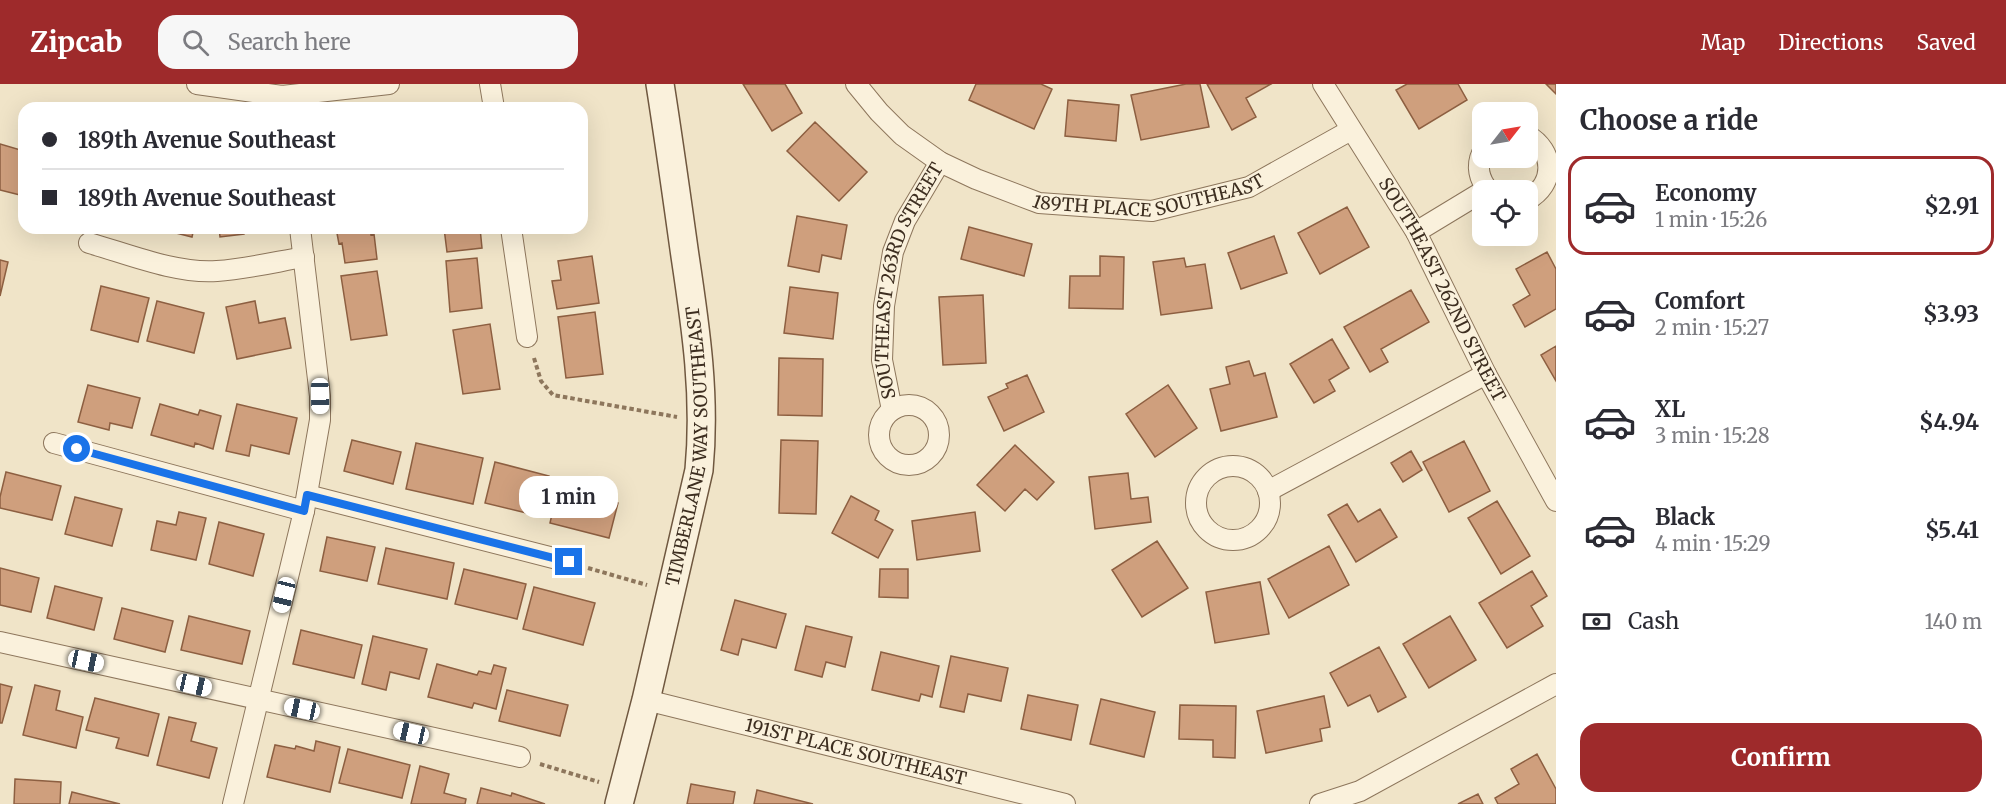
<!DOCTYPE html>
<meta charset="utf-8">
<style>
body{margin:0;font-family:Merriweather,serif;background:#f7f7f7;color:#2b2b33;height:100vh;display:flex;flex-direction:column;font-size:22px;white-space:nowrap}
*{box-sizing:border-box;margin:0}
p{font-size:20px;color:#7c7c81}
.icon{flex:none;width:33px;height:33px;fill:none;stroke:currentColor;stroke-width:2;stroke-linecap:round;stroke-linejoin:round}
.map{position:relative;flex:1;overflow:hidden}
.drawer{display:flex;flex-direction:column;background:#fff;width:450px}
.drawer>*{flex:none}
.banner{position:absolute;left:18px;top:18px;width:570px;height:132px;border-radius:18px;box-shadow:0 6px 24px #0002;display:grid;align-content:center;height:132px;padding:0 24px;background:#fff}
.needle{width:39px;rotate:59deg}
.tools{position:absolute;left:1472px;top:18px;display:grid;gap:12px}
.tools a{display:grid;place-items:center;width:66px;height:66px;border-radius:12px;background:#fff;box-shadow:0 6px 24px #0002;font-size:30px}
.end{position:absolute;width:27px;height:27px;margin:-14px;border:8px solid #1a73e8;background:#fff;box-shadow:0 0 0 3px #fff}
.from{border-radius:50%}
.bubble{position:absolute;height:42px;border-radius:18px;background:#fff;box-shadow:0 6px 24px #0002;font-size:20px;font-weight:700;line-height:42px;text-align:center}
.car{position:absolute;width:18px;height:36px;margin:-18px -9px;border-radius:8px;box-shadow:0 0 4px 2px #0007;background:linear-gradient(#fff 24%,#345 0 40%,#fff 0 76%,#345 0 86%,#fff 0)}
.banner b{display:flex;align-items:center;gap:21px;height:57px;font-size:22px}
.banner b+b{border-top:2px solid #e1e1e2}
.banner i{width:15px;height:15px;background:#2b2b33}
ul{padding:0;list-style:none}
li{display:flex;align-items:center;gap:18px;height:99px;margin:0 12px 9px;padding:0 12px;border:3px solid transparent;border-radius:18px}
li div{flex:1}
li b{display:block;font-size:22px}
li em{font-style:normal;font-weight:700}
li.active{border-color:#9e2a2b}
li>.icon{width:54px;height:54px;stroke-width:1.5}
h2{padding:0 24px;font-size:27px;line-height:72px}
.pay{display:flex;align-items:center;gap:15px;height:66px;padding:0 24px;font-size:22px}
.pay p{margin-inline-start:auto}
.primary-button{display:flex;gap:12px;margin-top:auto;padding:12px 24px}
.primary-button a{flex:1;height:69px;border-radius:18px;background:#9e2a2b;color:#fff;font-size:24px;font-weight:700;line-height:69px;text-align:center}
header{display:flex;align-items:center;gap:36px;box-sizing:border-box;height:84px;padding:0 30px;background:#9e2a2b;color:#fff}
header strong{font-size:28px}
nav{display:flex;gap:33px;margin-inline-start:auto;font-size:21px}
.search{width:420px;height:54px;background:#f7f7f7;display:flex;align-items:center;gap:15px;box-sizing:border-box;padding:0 21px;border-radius:18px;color:#7c7c81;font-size:22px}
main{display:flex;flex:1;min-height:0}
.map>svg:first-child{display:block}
.building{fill:#cf9f7d;stroke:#8d5f41;stroke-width:1.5}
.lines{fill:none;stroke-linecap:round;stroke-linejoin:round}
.street-casing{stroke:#8d765c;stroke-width:22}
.secondary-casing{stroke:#6f573f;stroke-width:30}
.path{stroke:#8d765c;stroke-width:4;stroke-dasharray:4.5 3;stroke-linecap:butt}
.street{stroke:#faf1dc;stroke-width:20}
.secondary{stroke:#faf1dc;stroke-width:27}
.route{stroke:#1a73e8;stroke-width:8}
.labels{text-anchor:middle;stroke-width:4.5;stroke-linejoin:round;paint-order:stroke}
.street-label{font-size:18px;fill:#3d2e20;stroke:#f7eed8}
</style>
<header>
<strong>Zipcab</strong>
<div class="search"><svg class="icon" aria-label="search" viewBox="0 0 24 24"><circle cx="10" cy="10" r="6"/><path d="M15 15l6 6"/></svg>Search here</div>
<nav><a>Map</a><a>Directions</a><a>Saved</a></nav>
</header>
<main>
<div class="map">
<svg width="1556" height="720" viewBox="0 0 1556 720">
<rect width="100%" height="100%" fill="#f0e4c8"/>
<path class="building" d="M743,0H785L802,29L772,47Z
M976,0H1041L1052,5L1034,45L969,16Z
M1186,0H1200L1209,43L1141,56L1131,11Z
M1207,0H1271L1246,14L1256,33L1232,46Z
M1407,0H1458L1467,16L1419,45L1396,6Z
M1546,0H1556V10Z
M1068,16L1119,21L1116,57L1065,52Z
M815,38L867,88L839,117L787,67Z
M0,60L24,67V112L0,106Z
M1347,123L1369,163L1320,190L1298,149Z
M797,132L847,141L841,175L822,171L819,188L788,182Z
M969,143L1032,160L1024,192L961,175Z
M169,144H194L192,153L168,147Z
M219,144H244V150L220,153Z
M336,144H370L371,151L374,150L377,175L345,179L342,159L339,160Z
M444,144H480L482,164L447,168Z
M1274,152L1287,189L1241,205L1228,169Z
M1547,168L1556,185V225L1525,243L1513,221L1530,211L1516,185Z
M592,172L599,219L557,225L552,197L561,196L558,177Z
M1100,172L1124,173L1123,225L1069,224L1070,192H1100Z
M477,174L482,224L450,228L446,177Z
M1184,174L1186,183L1205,180L1212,224L1161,231L1153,178Z
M0,176L8,178L0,212Z
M377,187L387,251L351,256L341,192Z
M101,202L149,214L138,258L91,246Z
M790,203L838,209L833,255L784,249Z
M1411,206L1429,238L1381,265L1388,278L1370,288L1344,243Z
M983,211L986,279L943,281L939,213Z
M157,217L204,229L194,269L147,257Z
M255,217L259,239L285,234L291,264L237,275L226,223Z
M595,228L603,290L566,294L558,233Z
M490,240L500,305L463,310L453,246Z
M1332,255L1349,284L1329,296L1335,307L1314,319L1290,280Z
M1556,262V297L1541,271Z
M779,274L823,275L822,332L778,331Z
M1249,277L1254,292L1265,289L1277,333L1221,347L1210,305L1230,300L1226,283Z
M1027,291L1044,328L1004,347L988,313L1008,304L1006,300Z
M88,301L140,314L132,344L110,339L109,346L78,338Z
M1168,301L1197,344L1155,373L1126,330Z
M160,320L198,331L200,326L221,332L213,365L195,359L194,363L151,351Z
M237,320L297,334L289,370L251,361L249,372L226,367Z
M352,356L401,368L393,400L344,387Z
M781,356L818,357L816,430L779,429Z
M1464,357L1490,407L1449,428L1423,378Z
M416,359L483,374L473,420L406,405Z
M1015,361L1054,398L1037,416L1025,405L1005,427L977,401Z
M1411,367L1422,386L1403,398L1391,379Z
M495,378L549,392L539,432L485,419Z
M6,388L61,402L52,436L0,424V413Z
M1128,389L1131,415L1148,413L1151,438L1095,445L1089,393Z
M558,404L618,419L609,454L550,439Z
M851,412L879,427L875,436L893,446L878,474L832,449Z
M75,413L122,425L112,462L65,450Z
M1497,417L1530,472L1501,490L1468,434Z
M1347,420L1358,438L1380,425L1397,453L1356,478L1328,431Z
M179,428L206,434L196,476L151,466L157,437L176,441Z
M975,428L980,467L917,476L912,437Z
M219,438L264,450L253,492L209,480Z
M327,453L375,463L367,497L320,487Z
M1157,457L1188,504L1142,533L1112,486Z
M1329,462L1349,501L1289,534L1268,495Z
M386,464L454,479L447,515L378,500Z
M0,484L39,494L31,528L0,521Z
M464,485L526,500L517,535L455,520Z
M880,485H908V514L879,513Z
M1532,487L1547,512L1531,522L1543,542L1507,564L1479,519Z
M1260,498L1269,550L1215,559L1206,508Z
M55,502L102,514L94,546L47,534Z
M534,503L595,519L583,561L523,545Z
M735,516L786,530L776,564L742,555L738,571L721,566Z
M122,524L173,537L165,568L114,555Z
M189,532L250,547L242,580L181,566Z
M1450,532L1476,576L1429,604L1403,560Z
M806,542L852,553L845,583L826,578L822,593L795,586Z
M301,546L362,561L354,594L293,580Z
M373,552L427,565L419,595L390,588L386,606L362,600Z
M1379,563L1406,613L1378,628L1370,611L1348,622L1330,589Z
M881,568L939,582L932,613L921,610L919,617L872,606Z
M951,572L1008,584L1001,617L968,610L964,628L940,623Z
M437,580L477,591L479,587L491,590L494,581L506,584L496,625L474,619L472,624L428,613Z
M0,600L12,603L2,639H0Z
M35,601L60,607L56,626L83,633L76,664L23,651Z
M507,606L568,621L560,652L499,637Z
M1028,611L1078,621L1071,656L1021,645Z
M1324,612L1330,643L1320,645L1322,657L1266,669L1257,627Z
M95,614L159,630L148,672L116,664L119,654L86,646Z
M1101,615L1155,628L1144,673L1090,660Z
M1180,621L1236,622L1235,674L1213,673V656L1179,655Z
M169,633L196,639L191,657L217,664L209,694L157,681Z
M316,657L340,663L330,708L267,693L275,661L295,665L296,662L314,667Z
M348,665L410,681L402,714L339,699Z
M1537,670L1556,705V720H1498L1495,714L1519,700L1511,685Z
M420,682L449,690L444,709L466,715L465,720H411Z
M15,695L61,698L60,720H14Z
M691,700L735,708L733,720H687Z
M481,704L511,712L512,709L545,720H477Z
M757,706L813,720H754Z
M72,708L120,720H69Z
M1478,710L1483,720H1458Z"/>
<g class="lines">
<g class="street-casing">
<g id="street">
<path d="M197,0L282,12L389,0"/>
<path d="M490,0L494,24"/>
<path id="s1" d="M856,0L879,28L902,51L940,78L976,95L1039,119L1152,127L1249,103L1351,46"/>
<path id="s2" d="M1323,0L1416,148L1486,290L1556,417"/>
<path d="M1527,51C1555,67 1556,100 1527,116"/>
<path d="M1482,69C1476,82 1479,95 1488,106"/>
<path d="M511,144L527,253"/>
<path d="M1416,148L1482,108"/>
<path d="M89,159C128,170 176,190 217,187C246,185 275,178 304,173"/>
<circle cx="909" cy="351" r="30"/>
<path id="s3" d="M892,326L882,276L884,222L893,168L905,137L940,78"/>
<path d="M54,359L304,427"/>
<circle cx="1233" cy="419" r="37"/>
<path d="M1268,407L1486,290"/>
<path d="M307,411L569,478"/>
<path d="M0,558L520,673"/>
<path id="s4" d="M646,616L1065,720"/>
<path d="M233,720L304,427L320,336V312L300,144"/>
<path d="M1320,720L1360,707L1556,600"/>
</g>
</g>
<g class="secondary-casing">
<g id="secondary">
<path id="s5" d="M619,720L646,616L699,386C706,313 696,245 685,172C677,115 669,57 660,0"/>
</g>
</g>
<path class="path" d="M534,274L541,297L553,311L677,333
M588,484L647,501
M540,680L599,698"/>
<use href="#street" class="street"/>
<use href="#secondary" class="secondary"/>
</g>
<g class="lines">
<path class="route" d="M77,365L304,427L307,411L569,478"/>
</g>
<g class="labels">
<g class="street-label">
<text dy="6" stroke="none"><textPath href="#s1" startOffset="334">189TH PLACE SOUTHEAST</textPath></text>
<text dy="6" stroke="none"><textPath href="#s3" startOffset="135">SOUTHEAST 263RD STREET</textPath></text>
<text dy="6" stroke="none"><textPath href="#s2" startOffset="238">SOUTHEAST 262ND STREET</textPath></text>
<text dy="6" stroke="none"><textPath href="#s5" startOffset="366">TIMBERLANE WAY SOUTHEAST</textPath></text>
<text dy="6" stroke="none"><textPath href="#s4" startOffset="216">191ST PLACE SOUTHEAST</textPath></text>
</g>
</g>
</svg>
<div class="tools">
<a><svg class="needle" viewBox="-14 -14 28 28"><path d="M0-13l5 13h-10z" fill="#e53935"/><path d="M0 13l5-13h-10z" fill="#7c7c81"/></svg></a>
<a><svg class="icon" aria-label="locate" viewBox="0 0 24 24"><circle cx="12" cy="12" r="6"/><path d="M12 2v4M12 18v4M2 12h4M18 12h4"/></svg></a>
</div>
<i class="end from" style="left:77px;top:365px"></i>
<i class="end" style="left:569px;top:478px"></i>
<div class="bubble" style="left:519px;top:392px;width:99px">1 min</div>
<i class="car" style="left:320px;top:312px;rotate:179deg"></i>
<i class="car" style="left:284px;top:511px;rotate:194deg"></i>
<i class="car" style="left:86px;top:577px;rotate:102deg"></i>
<i class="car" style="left:194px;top:601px;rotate:103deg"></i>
<i class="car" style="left:302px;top:625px;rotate:282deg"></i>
<i class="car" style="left:411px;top:649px;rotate:283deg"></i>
<div class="banner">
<b><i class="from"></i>189th Avenue Southeast</b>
<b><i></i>189th Avenue Southeast</b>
</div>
</div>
<section class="drawer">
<h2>Choose a ride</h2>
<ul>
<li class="active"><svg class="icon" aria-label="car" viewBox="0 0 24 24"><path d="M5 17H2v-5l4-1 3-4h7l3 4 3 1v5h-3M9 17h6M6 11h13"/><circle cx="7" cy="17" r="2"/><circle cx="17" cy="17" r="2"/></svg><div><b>Economy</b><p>1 min · 15:26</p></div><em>$2.91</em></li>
<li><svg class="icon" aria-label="car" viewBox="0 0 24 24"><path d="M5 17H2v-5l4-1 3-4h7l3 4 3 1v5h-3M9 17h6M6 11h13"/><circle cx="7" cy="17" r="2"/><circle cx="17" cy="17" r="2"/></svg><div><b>Comfort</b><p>2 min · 15:27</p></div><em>$3.93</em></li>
<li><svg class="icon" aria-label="car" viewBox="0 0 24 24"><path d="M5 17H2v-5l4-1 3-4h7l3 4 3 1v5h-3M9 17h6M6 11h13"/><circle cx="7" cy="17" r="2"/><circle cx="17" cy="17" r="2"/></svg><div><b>XL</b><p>3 min · 15:28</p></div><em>$4.94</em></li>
<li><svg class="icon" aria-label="car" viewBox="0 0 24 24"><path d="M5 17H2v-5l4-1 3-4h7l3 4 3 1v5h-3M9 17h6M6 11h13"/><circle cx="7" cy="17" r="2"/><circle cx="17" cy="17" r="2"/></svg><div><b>Black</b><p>4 min · 15:29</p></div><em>$5.41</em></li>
</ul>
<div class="pay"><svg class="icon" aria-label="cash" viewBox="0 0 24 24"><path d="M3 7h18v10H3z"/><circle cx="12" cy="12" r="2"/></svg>Cash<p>140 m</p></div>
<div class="primary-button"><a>Confirm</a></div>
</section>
</main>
